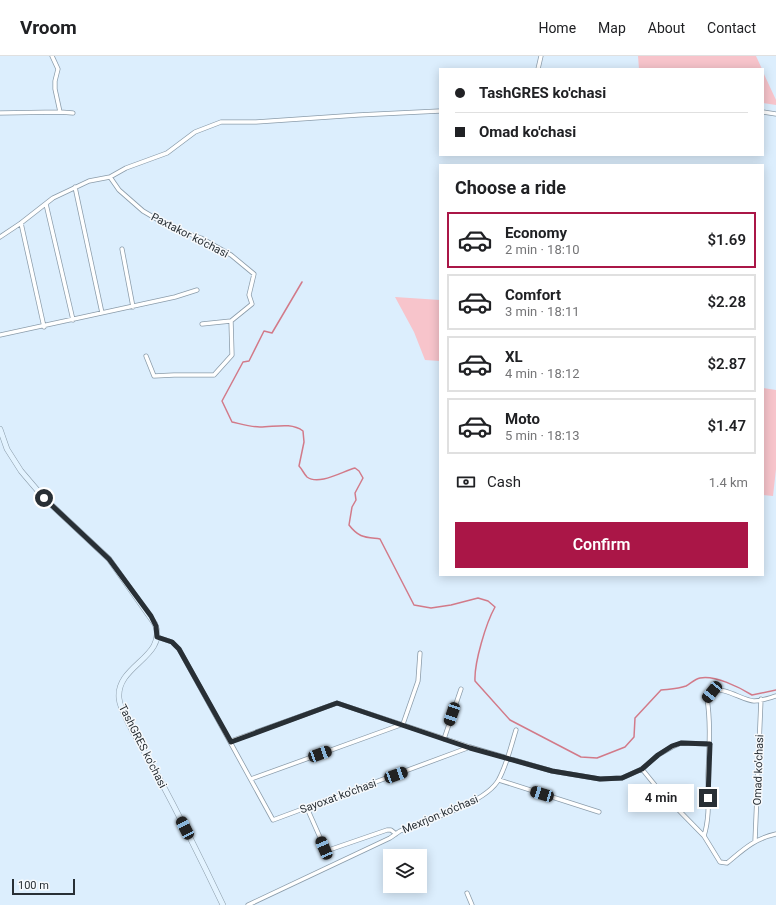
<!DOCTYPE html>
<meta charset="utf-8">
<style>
body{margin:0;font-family:Roboto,sans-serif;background:#f2f2f2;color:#202124;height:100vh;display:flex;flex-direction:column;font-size:15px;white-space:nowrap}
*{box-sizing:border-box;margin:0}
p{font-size:13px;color:#757577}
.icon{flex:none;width:22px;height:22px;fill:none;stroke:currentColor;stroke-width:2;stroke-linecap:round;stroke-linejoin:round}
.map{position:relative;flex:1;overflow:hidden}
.sheet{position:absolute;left:439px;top:108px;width:325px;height:412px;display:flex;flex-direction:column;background:#fff;border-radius:0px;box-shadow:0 2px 10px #0003}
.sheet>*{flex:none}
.banner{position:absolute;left:439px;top:12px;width:325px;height:88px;border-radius:0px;box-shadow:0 2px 10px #0003;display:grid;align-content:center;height:88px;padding:0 16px;background:#fff}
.buttons{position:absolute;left:383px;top:793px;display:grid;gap:8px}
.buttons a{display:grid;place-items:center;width:44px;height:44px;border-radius:0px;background:#fff;box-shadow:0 2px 10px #0003;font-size:20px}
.scale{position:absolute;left:12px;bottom:10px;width:63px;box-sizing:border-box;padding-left:4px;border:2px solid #282f35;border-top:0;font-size:11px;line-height:14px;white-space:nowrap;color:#282f35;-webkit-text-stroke:3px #f6f9fc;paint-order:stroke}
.end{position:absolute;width:18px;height:18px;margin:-9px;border:5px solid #282f35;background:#fff;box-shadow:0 0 0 2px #fff}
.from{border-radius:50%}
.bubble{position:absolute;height:28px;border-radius:0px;background:#fff;box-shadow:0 2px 10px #0003;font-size:13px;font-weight:600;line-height:28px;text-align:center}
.car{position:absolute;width:12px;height:24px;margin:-12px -6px;border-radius:5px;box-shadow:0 0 3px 1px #0007;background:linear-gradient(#222 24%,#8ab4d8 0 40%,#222 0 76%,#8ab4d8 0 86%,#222 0)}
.banner b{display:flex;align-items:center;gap:14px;height:38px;font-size:15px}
.banner b+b{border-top:1px solid #e0e0e0}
.banner i{width:10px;height:10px;background:#202124}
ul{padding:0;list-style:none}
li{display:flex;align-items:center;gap:12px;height:56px;margin:0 8px 6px;padding:0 8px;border:2px solid #e0e0e0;border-radius:0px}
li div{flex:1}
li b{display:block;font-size:15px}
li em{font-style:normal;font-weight:600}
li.selected{border-color:#aa1647}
li>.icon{width:36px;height:36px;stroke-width:1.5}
h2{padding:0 16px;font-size:18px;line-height:48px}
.pay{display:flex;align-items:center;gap:10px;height:44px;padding:0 16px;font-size:15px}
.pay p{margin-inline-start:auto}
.primary-button{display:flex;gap:8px;margin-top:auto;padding:8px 16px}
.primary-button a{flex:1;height:46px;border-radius:0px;background:#aa1647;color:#fff;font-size:16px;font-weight:600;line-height:46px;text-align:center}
header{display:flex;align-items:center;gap:24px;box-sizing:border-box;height:56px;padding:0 20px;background:#fff;border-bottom:1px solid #e0e0e0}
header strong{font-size:19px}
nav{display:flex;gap:22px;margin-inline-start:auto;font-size:14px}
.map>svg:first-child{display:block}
.green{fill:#f7c4cb}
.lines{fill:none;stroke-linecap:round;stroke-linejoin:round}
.stream{stroke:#d27a89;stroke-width:1.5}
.street-casing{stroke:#8b9caa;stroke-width:5}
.secondary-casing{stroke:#8b9caa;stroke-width:6}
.street{stroke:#fff;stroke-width:3.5}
.secondary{stroke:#e3f3ff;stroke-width:5}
.route{stroke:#282f35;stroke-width:5}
.labels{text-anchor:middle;stroke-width:3;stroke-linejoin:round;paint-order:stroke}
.street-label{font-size:11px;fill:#282f35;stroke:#f6f9fc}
</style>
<header>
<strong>Vroom</strong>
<nav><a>Home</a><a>Map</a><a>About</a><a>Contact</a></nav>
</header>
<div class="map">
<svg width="776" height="849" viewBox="0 0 776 849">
<rect width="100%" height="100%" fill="#dceefd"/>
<path class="green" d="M638,0H756L762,13H639Z
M763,16L776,44V49L763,47Z
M395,241L440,244V305L425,304L414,276Z
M763,332L776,334V413L773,440L763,439Z"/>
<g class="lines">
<path class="stream" d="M302,226L272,277L264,275L249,305L243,306L222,345L232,366C241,368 251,371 260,371C275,371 291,366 303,375L304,386L299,410C302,413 304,418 307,421C319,430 343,415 355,412L359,415L363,422L355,437L356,444L352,451L349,469C359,482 365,481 380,483L414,549L431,552L451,549L478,542L488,545L495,551C486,567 474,607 475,625L510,664L581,701L597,702L625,691L634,681L635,662L661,634C670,633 678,633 686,630C690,628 695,623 700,622C715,619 739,631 752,639L776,634"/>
<g class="street-casing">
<path id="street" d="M52,0L58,13L55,25V33L60,56
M538,13L541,0
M763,56L776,58
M0,57L60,56L73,57
M110,121L119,134L143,155L172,172L201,182L231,199L254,218L249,239L252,248L231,265L202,268
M75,131L102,257
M46,148L73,264
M21,167L44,271
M0,181L21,167L53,142L89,125L110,121L126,112L167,97L195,76L221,66H256L358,59L440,55
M122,193L133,251
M0,279L175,241L197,234
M146,300L154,320L174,319H214L232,299L231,265
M157,581L172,586L179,593L273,764L470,691
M444,683L461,633
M231,685L337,647L470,691L552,715L600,723L622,722L642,713L658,699L672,691L681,687L710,688
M642,713L659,734L704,780L720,806L727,807C744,793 754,783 776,778
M251,723L403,668L418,625L420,597
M499,724L599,756
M307,752L326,795L387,774H391L396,778
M704,780C710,761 708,740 708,719C709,693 711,668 707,642C709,640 711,637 713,635C723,630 744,645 754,645C761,645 769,642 776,640
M755,785L761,643
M467,837L472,849
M248,849L390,782L400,775C425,765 487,747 499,723C507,708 511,690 516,674"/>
</g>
<g class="secondary-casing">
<path id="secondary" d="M0,373L7,393L21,415L44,442L109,503L155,568C168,601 116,609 119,642C120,654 128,665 133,676C141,690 149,704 157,718C180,761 202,805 223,849"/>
</g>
<use href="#street" class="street"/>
<use href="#secondary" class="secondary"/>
</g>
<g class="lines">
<path class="route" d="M44,442L109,503L151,560L156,570L157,581L172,586L179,593L231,686L337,647L470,692L552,715L600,723L622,722L642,713L658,699L672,690L681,687L710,688L708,742"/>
</g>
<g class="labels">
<g class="street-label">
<text transform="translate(190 179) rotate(27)" y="4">Paxtakor ko'chasi</text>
<text transform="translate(143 690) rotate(63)" y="4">TashGRES ko'chasi</text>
<text transform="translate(758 714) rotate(-88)" y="4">Omad ko'chasi</text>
<text transform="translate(338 740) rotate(-20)" y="4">Sayoxat ko'chasi</text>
<text transform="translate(440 758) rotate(-23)" y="4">Mexrjon ko'chasi</text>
</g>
</g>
</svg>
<div class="buttons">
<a><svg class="icon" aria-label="layers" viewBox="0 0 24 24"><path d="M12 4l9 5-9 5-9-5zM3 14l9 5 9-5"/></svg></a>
</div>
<div class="scale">100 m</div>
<i class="end from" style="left:44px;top:442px"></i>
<i class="end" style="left:708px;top:742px"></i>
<div class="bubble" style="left:628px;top:728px;width:66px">4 min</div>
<i class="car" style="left:712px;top:636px;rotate:219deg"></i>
<i class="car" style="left:452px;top:658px;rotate:199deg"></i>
<i class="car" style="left:320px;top:698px;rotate:70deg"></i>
<i class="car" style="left:396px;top:719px;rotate:70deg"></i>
<i class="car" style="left:542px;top:738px;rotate:287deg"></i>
<i class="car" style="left:185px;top:772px;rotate:333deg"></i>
<i class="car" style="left:324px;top:792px;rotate:337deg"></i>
<div class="banner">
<b><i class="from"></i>TashGRES ko'chasi</b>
<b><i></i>Omad ko'chasi</b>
</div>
<section class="sheet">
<h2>Choose a ride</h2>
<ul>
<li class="selected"><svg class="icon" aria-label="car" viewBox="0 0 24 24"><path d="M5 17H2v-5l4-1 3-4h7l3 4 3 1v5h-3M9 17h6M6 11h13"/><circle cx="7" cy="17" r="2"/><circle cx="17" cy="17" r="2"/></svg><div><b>Economy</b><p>2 min · 18:10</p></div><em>$1.69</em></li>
<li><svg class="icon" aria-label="car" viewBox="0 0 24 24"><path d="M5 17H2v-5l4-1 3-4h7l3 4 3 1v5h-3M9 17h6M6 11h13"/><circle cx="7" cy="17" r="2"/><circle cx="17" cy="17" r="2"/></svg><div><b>Comfort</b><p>3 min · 18:11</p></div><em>$2.28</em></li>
<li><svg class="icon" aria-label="car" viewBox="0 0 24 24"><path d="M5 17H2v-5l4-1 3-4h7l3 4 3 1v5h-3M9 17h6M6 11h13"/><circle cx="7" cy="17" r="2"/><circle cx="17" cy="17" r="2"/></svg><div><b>XL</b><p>4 min · 18:12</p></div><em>$2.87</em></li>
<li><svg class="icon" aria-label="car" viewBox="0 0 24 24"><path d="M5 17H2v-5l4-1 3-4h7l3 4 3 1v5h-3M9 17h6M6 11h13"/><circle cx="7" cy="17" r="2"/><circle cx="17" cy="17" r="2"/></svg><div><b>Moto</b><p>5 min · 18:13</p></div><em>$1.47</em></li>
</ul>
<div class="pay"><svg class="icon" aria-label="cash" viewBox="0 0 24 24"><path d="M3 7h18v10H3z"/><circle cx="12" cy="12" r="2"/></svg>Cash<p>1.4 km</p></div>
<div class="primary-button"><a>Confirm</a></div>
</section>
</div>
